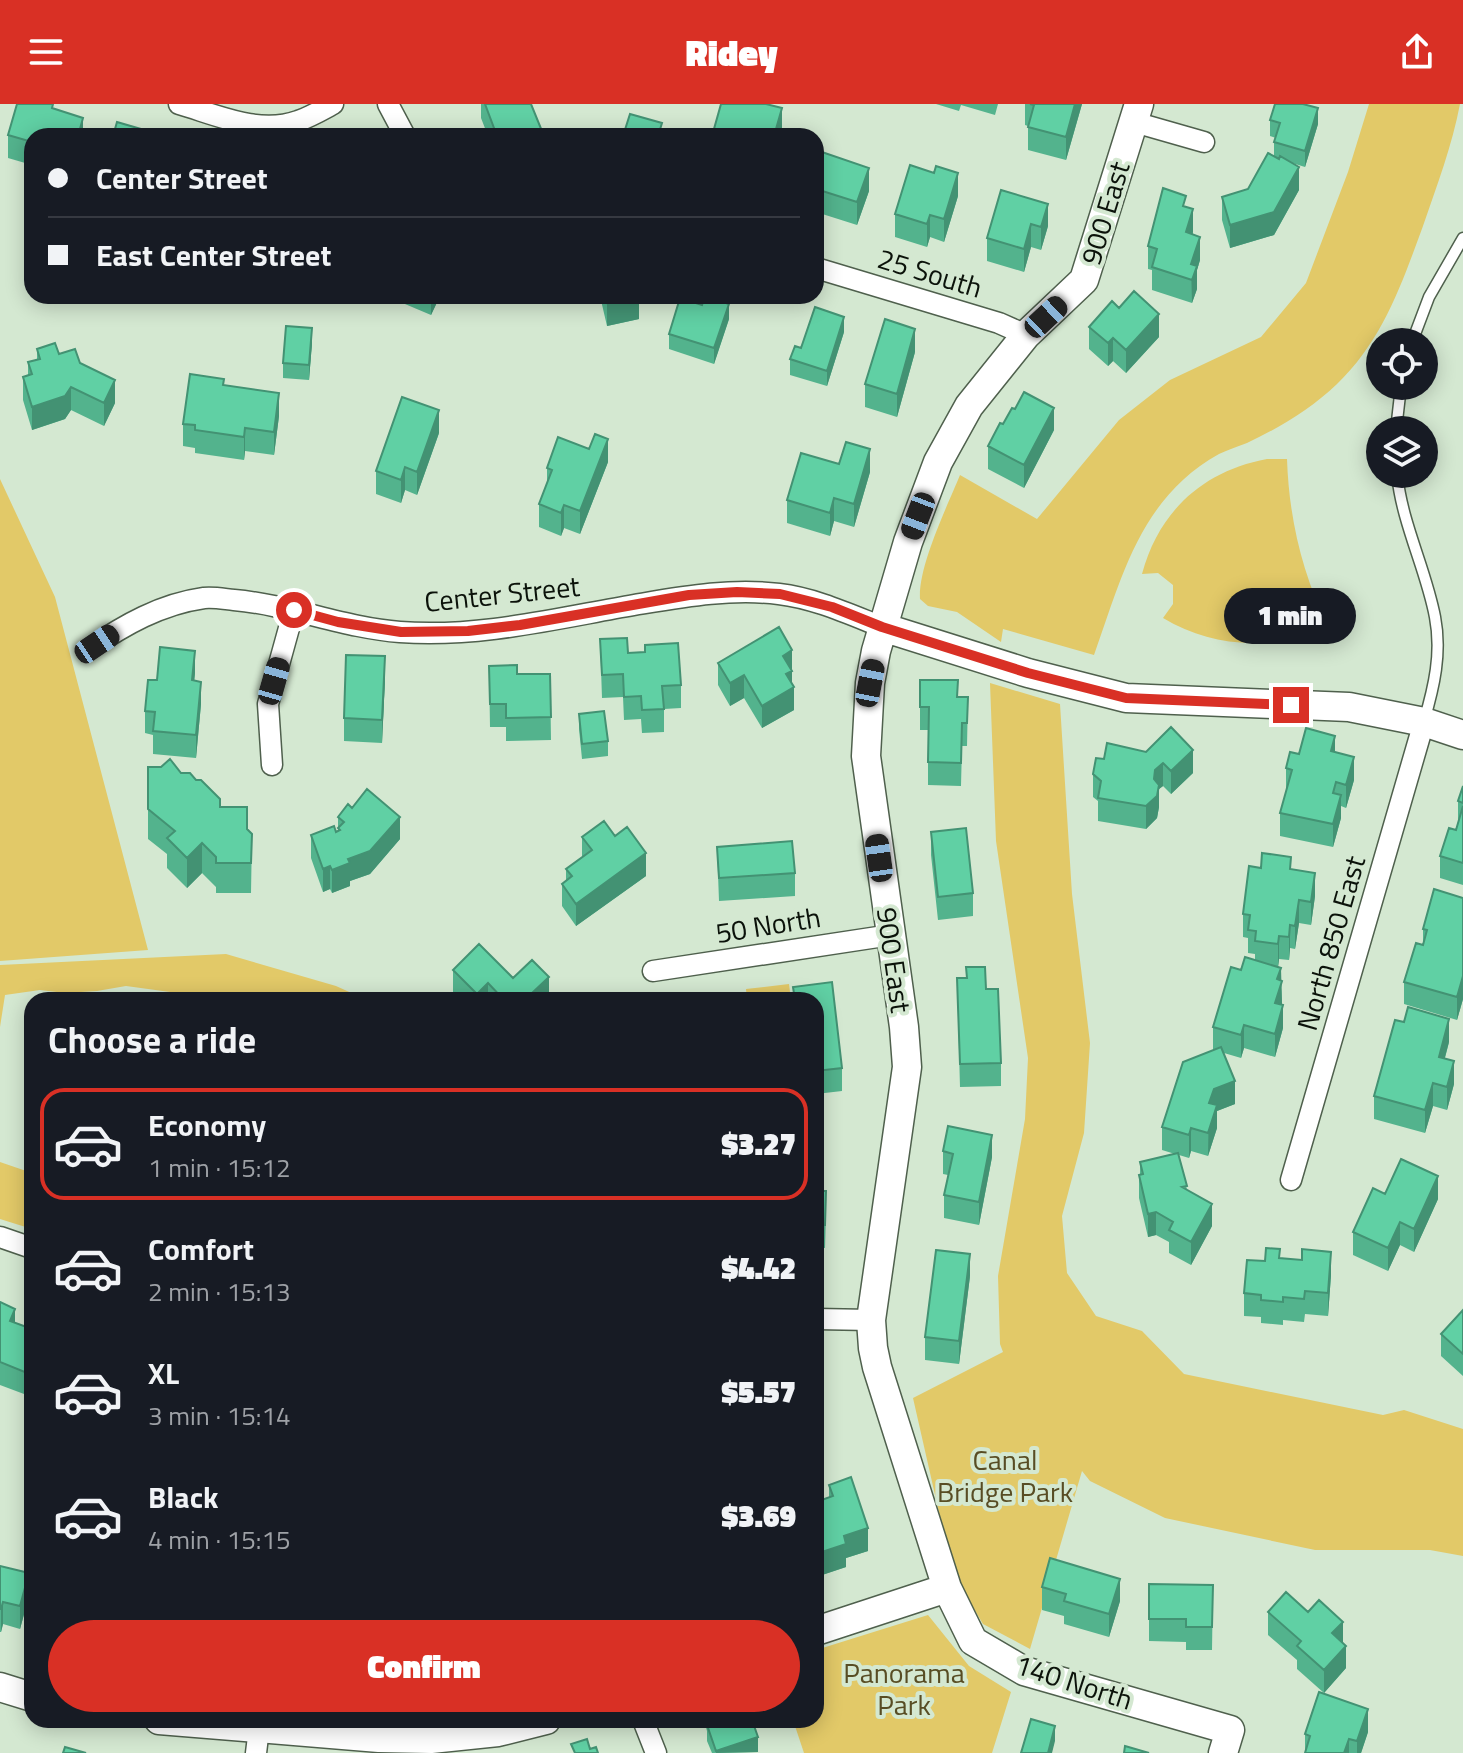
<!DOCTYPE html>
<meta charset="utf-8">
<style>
body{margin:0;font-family:"Titillium Web",sans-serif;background:#242831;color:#f1f3f6;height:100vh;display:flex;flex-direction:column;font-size:30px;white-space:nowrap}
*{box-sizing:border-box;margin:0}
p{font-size:26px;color:#9ea1a6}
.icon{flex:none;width:44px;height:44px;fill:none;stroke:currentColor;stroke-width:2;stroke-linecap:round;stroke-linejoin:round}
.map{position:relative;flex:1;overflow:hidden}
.sheet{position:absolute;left:24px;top:888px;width:800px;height:736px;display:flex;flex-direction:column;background:#171b24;border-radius:24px;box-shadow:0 4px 20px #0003}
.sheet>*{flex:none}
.guide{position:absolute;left:24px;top:24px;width:800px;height:176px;border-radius:24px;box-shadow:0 4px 20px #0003;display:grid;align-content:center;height:176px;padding:0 24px;background:#171b24}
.tools{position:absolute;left:1366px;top:224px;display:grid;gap:16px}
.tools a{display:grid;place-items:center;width:72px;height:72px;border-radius:50%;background:#171b24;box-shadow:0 4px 20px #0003;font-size:40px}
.end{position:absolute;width:36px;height:36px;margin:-18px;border:10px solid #d93025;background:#fff;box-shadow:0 0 0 4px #fff}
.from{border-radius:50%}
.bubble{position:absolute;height:56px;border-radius:28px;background:#171b24;box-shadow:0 4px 20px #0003;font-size:26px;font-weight:800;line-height:56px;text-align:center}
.car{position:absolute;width:24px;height:48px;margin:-24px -12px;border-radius:10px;box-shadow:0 0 6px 2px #0007;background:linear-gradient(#222 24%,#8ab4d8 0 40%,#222 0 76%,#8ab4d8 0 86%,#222 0)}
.guide b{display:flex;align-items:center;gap:28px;height:76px;font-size:30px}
.guide b+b{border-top:2px solid #363941}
.guide i{width:20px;height:20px;background:#f1f3f6}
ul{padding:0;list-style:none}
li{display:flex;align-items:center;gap:24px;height:112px;margin:0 16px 12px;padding:0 8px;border:4px solid transparent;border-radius:24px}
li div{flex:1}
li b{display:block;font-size:30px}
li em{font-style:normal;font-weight:800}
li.selected{border-color:#d93025}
li>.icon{width:72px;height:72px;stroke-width:1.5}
h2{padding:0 24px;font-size:36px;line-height:96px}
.primary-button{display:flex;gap:16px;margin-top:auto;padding:16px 24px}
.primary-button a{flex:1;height:92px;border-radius:48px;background:#d93025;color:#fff;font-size:32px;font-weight:800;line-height:92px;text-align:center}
header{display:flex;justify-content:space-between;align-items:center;height:104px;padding:0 24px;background:#d93025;color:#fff;font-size:36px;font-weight:800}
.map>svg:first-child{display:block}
.green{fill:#e2c968}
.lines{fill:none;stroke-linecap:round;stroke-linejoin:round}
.lane-casing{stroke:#4f604d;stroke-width:13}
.street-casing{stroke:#4f604d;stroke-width:23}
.secondary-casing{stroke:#4f604d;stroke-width:31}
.lane{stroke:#fff;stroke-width:10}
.street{stroke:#fff;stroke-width:20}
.secondary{stroke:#fff;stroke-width:28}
.wall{fill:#53b38d}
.shaded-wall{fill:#439273}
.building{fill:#60d0a4;stroke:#439273;stroke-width:2}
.route{stroke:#d93025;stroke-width:10}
.labels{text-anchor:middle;stroke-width:8;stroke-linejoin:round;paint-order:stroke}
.street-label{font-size:28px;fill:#0b120a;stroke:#d4e8d1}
.park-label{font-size:28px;fill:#584d24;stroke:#d4e8d1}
</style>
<header><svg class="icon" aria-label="menu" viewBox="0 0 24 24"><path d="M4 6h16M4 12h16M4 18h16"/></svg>Ridey<svg class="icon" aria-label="share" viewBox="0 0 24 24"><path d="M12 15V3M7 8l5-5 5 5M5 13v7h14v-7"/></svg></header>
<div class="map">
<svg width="1463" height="1649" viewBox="0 0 1463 1649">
<rect width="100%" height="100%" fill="#d4e8d1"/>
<path class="green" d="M1369,0H1460C1452,42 1437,81 1423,122C1402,179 1383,236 1337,280C1311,305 1279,324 1247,339C1237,343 1227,346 1219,350C1140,394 1122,473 1094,551L1003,525L1001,538L957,508L928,502L920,495C918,462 947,403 960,371L1037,415L1119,316L1170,276L1261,233L1306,179L1348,68Z
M1267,355H1287C1289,414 1302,469 1328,523C1272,546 1215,545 1163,514L1173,500V481L1158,469L1142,470C1159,407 1203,367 1267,355Z
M0,375L55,493L148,846L0,857Z
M990,579L1060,600L1072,790L1090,939L1084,1029L1062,1112L1067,1169L1096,1212L1142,1227L1184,1270L1383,1311L1404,1306L1463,1325V1452L1430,1446H1315L1165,1414L1090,1377L1082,1367L1030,1545L983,1520L953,1470L913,1294L1003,1248L1000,1240L998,1172L1025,1015L1028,954L996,737Z
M226,850L336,882L367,896H229L126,882L97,887L65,889L40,886L5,891L0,923V861Z
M789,880L791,896H747L746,885Z
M0,1058L32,1069V1125L0,1115Z
M928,1511L969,1562L1011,1588L992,1649H804L793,1616H816V1546Z"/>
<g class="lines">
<g class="lane-casing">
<path id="lane" d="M1412,238L1429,193L1463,134
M1396,326L1401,282
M1397,370C1402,420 1426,465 1435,513C1442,549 1434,583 1424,617"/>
</g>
<g class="street-casing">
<path id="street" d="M179,0C217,11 259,31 298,17C310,13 322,6 333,0
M388,0L405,32
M1134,18L1204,38
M816,164L999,219L1026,231
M89,545C124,521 161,500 204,494C214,493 224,495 234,496C291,501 344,524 400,528C479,534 558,514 634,501C682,493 730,484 779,490C814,494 849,510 882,523
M272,661L268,600L294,506
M653,867L891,831
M1291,1076L1424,618
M0,1133L32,1144
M816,1215L871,1216
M643,1616L656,1649
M256,1649L259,1624"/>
</g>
<g class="secondary-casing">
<path id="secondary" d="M1139,0L1084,176L1026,231L969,302L938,358L908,438L876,547L870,579L866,652L904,923L907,963L871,1216L873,1244L877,1263L947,1484L973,1537L1024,1567L1230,1626L1223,1649
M882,523L1028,569L1126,594L1349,603L1424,618L1463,631
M816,1527L947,1484
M0,1583L32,1593
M159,1616L379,1634L431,1635L498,1628L546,1616"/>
</g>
<use href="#lane" class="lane"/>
<use href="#street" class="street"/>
<use href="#secondary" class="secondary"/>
</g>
<path class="wall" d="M481,0H531L544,32H488L481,14Z
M936,0H998L995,11L961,1L959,7Z
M1025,0H1082L1066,56L1028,46V22L1025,21Z
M53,4L83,32H32V61L8,54V31Z
M1270,16L1318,20L1305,63L1292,59L1299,86L1274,131L1230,144L1222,116V93L1248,85L1274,53V38L1276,34L1270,32Z
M816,46L869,87L857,121L816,108Z
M1001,86L1048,122L1041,146L1031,143L1024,168L987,157V134Z
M958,92L944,138L930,133L927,143L895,133V110Z
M1186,103L1200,156L1197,166V185L1192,199L1152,186V166L1148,165V142Z
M386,192H440L431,211Z
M600,192H639V215L607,222Z
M1119,204L1159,233L1126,269L1113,257L1108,262L1089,245V223Z
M729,215L714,260L669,245V230Z
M844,228L827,282L790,271V255L801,244Z
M312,239L309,276L283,274V259Z
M37,245L59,250L80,259L115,299L104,322L71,306L65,315L32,326L23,296V273L28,271V258L37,256Z
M915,248L897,313L865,303V280Z
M224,281L279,312L274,351L245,347L244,356L195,349V344L183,342V320Z
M1054,326L1024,384L988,365V342Z
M439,329L417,391L405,386L401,399L376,390V367Z
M608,358L580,430L564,424L561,432L539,423V400L547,380V364Z
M839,360L870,368L854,423L834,417L830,432L787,419V396Z
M600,535L628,549L681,581V604L664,605V628L642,629L641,615L624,616L623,593L602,594Z
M718,559L792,569V580L794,606L762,624L744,594L730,602L718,581Z
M489,562L517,570H550L551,636L506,637V623H490Z
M195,569L194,577L201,600L196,654L153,650V631L145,629V607L157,576Z
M385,575L382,639L344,637V614Z
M920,576L958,593H968L967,642H962L961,682L928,681V626H920Z
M579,610L608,637V652L582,655L579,625Z
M1146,648L1193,669L1171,690L1163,682L1159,685V703L1157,714L1146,725L1098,717V697L1093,693V670L1104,655Z
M1335,648L1354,676L1346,704L1341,702V714L1333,743L1280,732V709L1286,687V664L1299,650Z
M148,663L181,669L252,730L251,789H216V783L202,769L187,784L167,764V750L148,735Z
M1463,682V781L1440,774V752L1456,726L1458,718V697Z
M338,713L400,735L370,770L350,777V782L332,789L330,785L323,788L311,754V731L338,727Z
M931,728L973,789V812L938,816L931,751Z
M615,732L646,772L576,822L562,802V780L566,777V765L582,753V733Z
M717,743L795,769V792L719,797Z
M1291,766L1315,792L1311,821L1299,819L1295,845L1290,844L1289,856L1279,855L1278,863L1281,876L1283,924L1275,953L1244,944L1241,954L1224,949L1235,1000L1217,1007V1024L1208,1052L1191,1047L1189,1054L1179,1051L1187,1086L1212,1122L1191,1161L1169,1149V1138L1156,1131L1148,1133L1139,1094V1071H1140V1058L1175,1050L1162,1046V1023L1214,946L1213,945V923L1241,866L1255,856V850L1248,849V834L1243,833V810Z
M1463,794V895L1457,916L1404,900V878L1423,841V825Z
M453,866L513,874L549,896H460L453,889Z
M957,874L986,885L1001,959V982L960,983Z
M832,878L842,964V987L816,990V896H793V883Z
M1449,938L1445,954L1454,980L1447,1006L1433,1002L1425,1029L1374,1015V992Z
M943,1047L992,1053L979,1121L944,1114V1091L948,1071L943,1070Z
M816,1087L826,1110L825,1144L816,1143Z
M1385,1090L1438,1095L1414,1148L1400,1141L1388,1167L1353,1151V1128Z
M1280,1154L1331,1171L1328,1212L1305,1210L1304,1218L1283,1216V1221L1261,1219V1213L1244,1212V1189L1265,1157Z
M970,1172L959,1260L925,1256V1233Z
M0,1198L15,1219L32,1225V1293L0,1281Z
M1463,1206V1272L1441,1252V1230Z
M816,1254L823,1277L822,1306H816Z
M829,1381L868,1447L846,1454V1463L816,1473V1398L829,1393Z
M0,1462L29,1492L20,1525L3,1520L1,1528H0Z
M1149,1480L1213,1481L1212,1546H1186V1538L1149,1537Z
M1042,1483L1120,1497L1109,1533L1064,1520V1512L1042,1506Z
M1268,1508L1343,1539L1346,1564L1324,1589L1297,1565V1556L1268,1531Z
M704,1616H752L758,1648L712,1649L707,1637V1627Z
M1368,1628L1361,1649H1305V1630Z"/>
<path class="shaded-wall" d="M1075,0H1082L1066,56V33Z
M782,4V27L780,32H774Z
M1318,4V20L1305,63V47Z
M83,14V32H78Z
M1299,63V86L1274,131L1230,144V121Z
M869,64V87L857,121V98Z
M958,69V92L944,138V115Z
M1048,100V122L1041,146V123Z
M1193,105V128L1186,151V128Z
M930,111V133L927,143V120Z
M1031,120V143L1024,168V145Z
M1200,133V156L1197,166V185L1192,199L1191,160Z
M431,192H440L431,211Z
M639,192V215L607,222V199Z
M729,200V215L714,260V244Z
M1159,210V233L1126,269V246Z
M844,213V228L827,282V267Z
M312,224V239L309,276V261Z
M915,225V248L897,313V290Z
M1113,234V257L1108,262V239Z
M115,276V299L104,322V299Z
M71,283V306L65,315L32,326V303Z
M279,289V312L274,351V328Z
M1054,304V326L1024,384V361Z
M439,306V329L417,391V368Z
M245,324V347L244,356V333Z
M608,335V358L580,430V407Z
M870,345V368L854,423V400Z
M405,363V386L401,399V376Z
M834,394V417L830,432V409Z
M564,401V424L561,432V409Z
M792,546V584L794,583V606L762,624V602L783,552Z
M195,547V569L192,599V576Z
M385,552V575L382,639V616Z
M744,571V594L730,602V579Z
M201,578V600L196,654V631Z
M1335,632V655L1331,647Z
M1193,646V669L1171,690V667Z
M1354,653V676L1346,704V681Z
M1163,659V682L1159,685V703L1157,714L1146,725V702L1155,666Z
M1341,691V714L1333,743V720Z
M400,713V735L370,770L350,777V782L332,789V766L348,755Z
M202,739V769L187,784V754Z
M646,749V772L576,822V800Z
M330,762V785L323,788V765Z
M1315,769V792L1311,821V798Z
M1299,796V819L1295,845V822Z
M1290,821V844L1289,856V833Z
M1279,832V855L1278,863V840Z
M1281,864L1282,900L1275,922V899L1277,875Z
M1463,872V895L1457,916V893Z
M549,873V896H532V889Z
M488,879V896H477V890Z
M1283,901V924L1275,953V930Z
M1449,915V938L1439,975V953Z
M1244,921V944L1241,954V931Z
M1454,957V980L1447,1006V983Z
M1235,977V1000L1217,1007V1024L1208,1052L1209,999L1214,985Z
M1433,979V1002L1425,1029V1006Z
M1191,1024V1047L1189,1054V1031Z
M992,1031V1053L979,1121V1098Z
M1438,1072V1095L1414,1148V1125Z
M1212,1100V1122L1191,1161V1138Z
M1156,1108V1131L1148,1133V1110Z
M1400,1118V1141L1388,1167V1144Z
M1331,1148V1171L1328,1212V1189Z
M970,1150V1172L959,1260V1237Z
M15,1205V1228L10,1217Z
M823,1255V1277L822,1306V1283Z
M868,1424V1447L846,1454V1463L816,1473V1450L844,1432Z
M29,1469V1492L20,1525V1502Z
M1120,1475V1497L1109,1533V1510Z
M3,1498V1520L1,1528V1505Z
M1343,1518V1540L1332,1529Z
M1346,1542V1564L1324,1589V1566Z
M1368,1605V1628L1361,1649H1357V1637Z
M1055,1622V1637L1052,1649H1048Z
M758,1633V1648L716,1649V1647Z
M1349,1635V1649H1344Z"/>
<path class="building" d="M17,0H53L52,4L83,14L78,32H32V38L8,31Z
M485,0H531L544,32H515L514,30L509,32H497Z
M721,0H766L782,4L774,32H712Z
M1030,0H1075L1066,33L1028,23L1034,1Z
M1275,0H1303L1318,4L1305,47L1274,38L1280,19L1270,16Z
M630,10L662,19L658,32H623Z
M117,18L165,32H113Z
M816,46L869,64L857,98L816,85Z
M1268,49L1279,55L1280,52L1299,63L1274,108L1230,121L1222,93L1248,85Z
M910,61L934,69L936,62L958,69L944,115L930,111L927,120L895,110Z
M1163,84L1186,92L1183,102L1193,105L1186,128L1200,133L1191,160L1197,162L1192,176L1152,163L1157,145L1148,142Z
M1001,86L1048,100L1041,123L1031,120L1024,145L987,134Z
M1134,187L1159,210L1126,246L1113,234L1108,239L1089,223L1112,197L1119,204Z
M605,192H638L607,199Z
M705,192L729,200L714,244L669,230L680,194L702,201Z
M815,203L844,213L827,267L790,255L795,242L801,244Z
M885,215L915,225L897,290L865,280Z
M286,222L312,224L309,261L283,259Z
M55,239L59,250L75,245L80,259L115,276L104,299L71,283L65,292L32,303L23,273L32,270L28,258L40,255L37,245Z
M190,270L224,275L223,281L279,289L274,328L245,324L244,333L195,326V321L183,320Z
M1024,288L1054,304L1024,361L988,342L1000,319L1003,320L1012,304L1015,305Z
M402,293L439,306L417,368L405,363L401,376L376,367Z
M595,330L608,335L580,407L564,401L561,409L539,400L552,366L547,364L558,333L589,345Z
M846,338L870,345L854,400L834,394L830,409L787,396L801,349L839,360Z
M779,523L792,546L783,552L792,567L786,570L794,583L762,602L744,571L730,579L718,559Z
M627,534L628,549L645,548V541L678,539L681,581L662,582L664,605L642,606L641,592L624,593L623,570L602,571L600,535Z
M160,543L195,547L192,576L201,578L196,631L153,627L155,608L145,607L148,576H157Z
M346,551L385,552L382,616L344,614Z
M517,561V570H550L551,613L506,614V600H490L489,562Z
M920,576H958L957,593H968L967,619H962L961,659L928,658L929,603H920Z
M604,607L608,637L582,640L579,610Z
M1171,623L1193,646L1171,667L1163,659L1155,666L1154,675L1159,681L1157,692L1146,702L1098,694L1101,677L1093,670L1096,654L1104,655L1107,639L1146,648Z
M1306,624L1335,632L1331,647L1354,653L1346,681L1336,678L1333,689L1341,691L1333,720L1280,709L1292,666L1286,664L1290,648L1299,650Z
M170,655L181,669H190L196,676H201L220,695V703H247V725L252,730L251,759H216V753L202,739L187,754L167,734L175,727L148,705V663H161Z
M1463,682V699L1458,697Z
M367,685L400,713L370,747L348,755L350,759L332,766L330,762L323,765L311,731L334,722L336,728L340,726L338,724L344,718L338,713L348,700L352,704Z
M1463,702V759L1440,752L1449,724L1456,726Z
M604,717L615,732L627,723L646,749L576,800L562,780L572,772L566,765L592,746L582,733Z
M966,724L973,789L938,793L931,728Z
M792,737L795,769L719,774L717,743Z
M1262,749L1291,753L1290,765L1315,769L1311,798L1299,796L1295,822L1290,821L1289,833L1279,832L1278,840L1255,837L1256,827L1248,826L1250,811L1243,810L1249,762L1261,764Z
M1434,785L1463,794V872L1457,893L1404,878L1416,839L1423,841L1427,826L1423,825Z
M479,840L513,874L532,856L549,873L532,889L539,896H504L488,879L477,890L453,866Z
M1245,853L1281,864L1277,875L1282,877L1275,899L1283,901L1275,930L1244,921L1241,931L1213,923L1231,863L1241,866Z
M966,863H985L986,885H998L1001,959L960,960L957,874H967Z
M832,878L842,964L816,967V896H795L793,883Z
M1408,903L1449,915L1439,953L1454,957L1447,983L1433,979L1425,1006L1374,992L1395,916L1404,918Z
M1221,943L1235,977L1214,985L1209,999L1217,1001L1208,1029L1191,1024L1189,1031L1162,1023L1183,958Z
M948,1022L992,1031L979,1098L944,1091L953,1050L943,1047Z
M1178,1049L1187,1082L1182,1083L1212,1100L1191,1138L1169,1126L1173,1118L1156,1108L1148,1110L1139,1071L1143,1070L1140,1058Z
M1401,1055L1438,1072L1414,1125L1400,1118L1388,1144L1353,1128L1373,1084L1385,1090Z
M816,1087H826L825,1121H816Z
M1266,1144L1280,1145L1279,1154L1302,1156V1145L1331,1148L1328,1189L1305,1187L1304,1195L1283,1193V1198L1261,1196V1191L1244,1189L1247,1156L1265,1157Z
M936,1146L970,1150L959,1237L925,1233Z
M0,1198L15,1205L10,1217L32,1225V1271L0,1258Z
M1463,1206V1250L1441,1230Z
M816,1254L823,1255L822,1283H816Z
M851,1373L868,1424L844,1432L846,1440L816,1450V1422L820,1421L816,1409V1398L833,1392L829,1381Z
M1050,1454L1120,1475L1109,1510L1064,1497L1066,1490L1042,1483Z
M0,1462L29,1469L20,1502L3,1498L1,1505H0Z
M1149,1480L1213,1481L1212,1523H1186V1515H1149Z
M1286,1488L1308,1508L1319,1496L1343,1518L1332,1529L1346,1542L1324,1566L1297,1542L1301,1537L1268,1508Z
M1319,1588L1368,1605L1357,1637L1349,1635L1344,1649H1305L1310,1632L1305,1630Z
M1031,1615L1055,1622L1048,1649H1021Z
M709,1616H752L758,1633L716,1647L707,1621L710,1620Z
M587,1635L590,1645L596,1643L598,1649H575L571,1640Z
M1125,1642L1149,1649H1124Z
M65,1643L86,1649H63Z"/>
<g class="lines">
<path class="route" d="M294,506L338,518L401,528L468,527L520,521L689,491L737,488L780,490L832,503L882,523L1028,569L1126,594L1291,601"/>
</g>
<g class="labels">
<g class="street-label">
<text transform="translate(1105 109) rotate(-73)" y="10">900 East</text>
<text transform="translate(930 169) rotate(17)" y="10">25 South</text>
<text transform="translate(502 490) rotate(-6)" y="10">Center Street</text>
<text transform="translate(768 821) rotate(-9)" y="10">50 North</text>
<text transform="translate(1331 839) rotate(-74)" y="10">North 850 East</text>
<text transform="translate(894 856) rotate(82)" y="10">900 East</text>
<text transform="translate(1074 1578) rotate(18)" y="10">140 North</text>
</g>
<g class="park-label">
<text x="1005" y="1366">Canal<tspan x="1005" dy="32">Bridge Park</tspan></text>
<text x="904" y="1579">Panorama<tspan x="904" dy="32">Park</tspan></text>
</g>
</g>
</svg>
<div class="tools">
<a><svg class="icon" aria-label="locate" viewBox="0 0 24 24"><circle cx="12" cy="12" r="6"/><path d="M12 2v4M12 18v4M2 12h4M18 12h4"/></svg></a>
<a><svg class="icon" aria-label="layers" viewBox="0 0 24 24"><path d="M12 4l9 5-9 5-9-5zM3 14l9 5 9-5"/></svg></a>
</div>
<i class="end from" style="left:294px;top:506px"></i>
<i class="end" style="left:1291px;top:601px"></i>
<div class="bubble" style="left:1224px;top:484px;width:132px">1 min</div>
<i class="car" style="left:1046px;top:213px;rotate:47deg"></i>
<i class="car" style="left:918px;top:412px;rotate:201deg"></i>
<i class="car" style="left:97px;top:540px;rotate:56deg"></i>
<i class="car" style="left:274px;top:577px;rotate:16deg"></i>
<i class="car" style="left:870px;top:579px;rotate:11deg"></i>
<i class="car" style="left:879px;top:754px;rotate:352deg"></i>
<div class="guide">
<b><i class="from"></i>Center Street</b>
<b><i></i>East Center Street</b>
</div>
<section class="sheet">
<h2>Choose a ride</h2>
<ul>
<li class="selected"><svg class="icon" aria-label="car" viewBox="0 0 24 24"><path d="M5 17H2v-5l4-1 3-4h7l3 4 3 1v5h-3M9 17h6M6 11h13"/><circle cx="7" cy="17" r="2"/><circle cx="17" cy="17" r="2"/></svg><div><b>Economy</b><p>1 min · 15:12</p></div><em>$3.27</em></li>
<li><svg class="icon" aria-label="car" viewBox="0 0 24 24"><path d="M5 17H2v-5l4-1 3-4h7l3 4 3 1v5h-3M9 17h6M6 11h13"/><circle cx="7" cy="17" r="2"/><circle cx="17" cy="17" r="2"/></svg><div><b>Comfort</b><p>2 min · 15:13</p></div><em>$4.42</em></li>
<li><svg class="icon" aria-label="car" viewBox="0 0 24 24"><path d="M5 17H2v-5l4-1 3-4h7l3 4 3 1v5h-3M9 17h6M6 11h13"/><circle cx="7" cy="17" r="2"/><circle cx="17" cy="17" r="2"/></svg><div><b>XL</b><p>3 min · 15:14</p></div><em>$5.57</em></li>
<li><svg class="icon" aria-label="car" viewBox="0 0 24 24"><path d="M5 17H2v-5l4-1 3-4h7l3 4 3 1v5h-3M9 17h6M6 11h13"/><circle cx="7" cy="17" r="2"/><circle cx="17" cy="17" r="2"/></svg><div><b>Black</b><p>4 min · 15:15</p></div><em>$3.69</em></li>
</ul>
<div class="primary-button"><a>Confirm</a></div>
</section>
</div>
